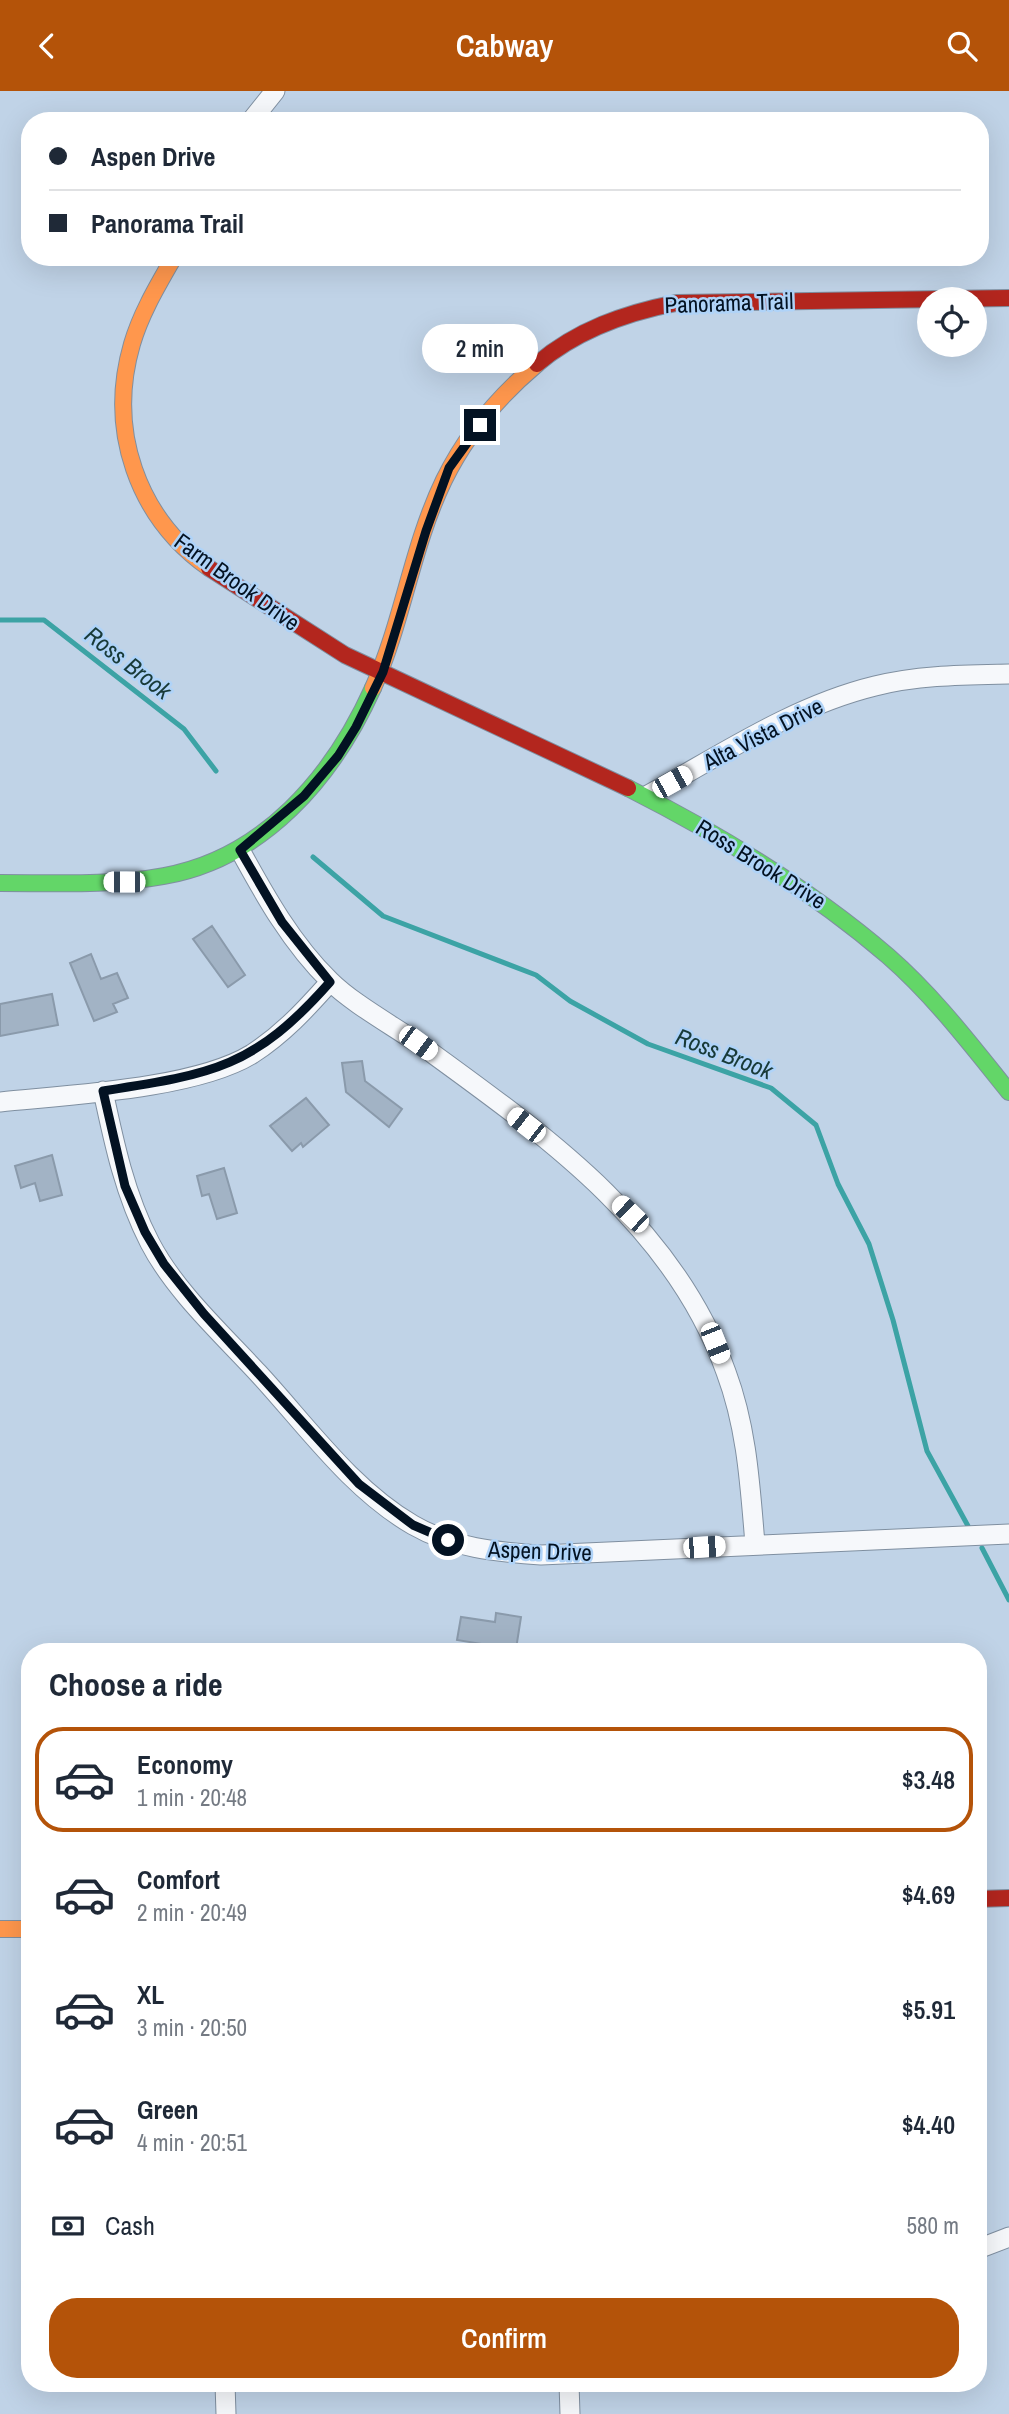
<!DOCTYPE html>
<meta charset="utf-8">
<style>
body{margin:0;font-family:"Archivo Narrow",sans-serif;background:#f2f2f3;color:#1f2937;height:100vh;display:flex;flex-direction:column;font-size:26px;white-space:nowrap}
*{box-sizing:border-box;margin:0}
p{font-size:23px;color:#747a83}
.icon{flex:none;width:38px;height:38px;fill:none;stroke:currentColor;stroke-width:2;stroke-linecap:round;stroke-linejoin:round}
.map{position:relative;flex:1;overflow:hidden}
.drawer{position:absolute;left:21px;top:1552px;width:966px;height:749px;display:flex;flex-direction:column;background:#fff;border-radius:28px;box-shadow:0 7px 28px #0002}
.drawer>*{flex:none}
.guide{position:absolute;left:21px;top:21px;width:968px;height:154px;border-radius:28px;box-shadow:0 7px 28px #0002;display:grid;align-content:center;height:154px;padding:0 28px;background:#fff}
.controls{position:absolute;left:917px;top:196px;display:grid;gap:14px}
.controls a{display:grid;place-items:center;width:70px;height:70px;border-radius:50%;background:#fff;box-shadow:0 7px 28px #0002;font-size:35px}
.end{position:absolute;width:32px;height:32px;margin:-16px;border:9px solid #031222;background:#fff;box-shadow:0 0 0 4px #fff}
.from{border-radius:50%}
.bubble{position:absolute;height:49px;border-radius:24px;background:#fff;box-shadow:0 7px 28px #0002;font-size:23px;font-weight:600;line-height:49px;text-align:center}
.car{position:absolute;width:21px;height:42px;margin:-21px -10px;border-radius:9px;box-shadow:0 0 5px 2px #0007;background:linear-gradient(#fff 24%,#345 0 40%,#fff 0 76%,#345 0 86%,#fff 0)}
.guide b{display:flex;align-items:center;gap:24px;height:66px;font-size:26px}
.guide b+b{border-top:2px solid #e0e1e3}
.guide i{width:18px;height:18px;background:#1f2937}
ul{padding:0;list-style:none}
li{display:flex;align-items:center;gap:21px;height:105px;margin:0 14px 10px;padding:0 14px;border:4px solid transparent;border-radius:28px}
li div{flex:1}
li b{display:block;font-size:26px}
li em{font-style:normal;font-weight:600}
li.on{border-color:#b45309}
li>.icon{width:63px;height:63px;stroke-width:1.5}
h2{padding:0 28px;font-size:32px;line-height:84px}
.pay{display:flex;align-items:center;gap:18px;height:77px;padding:0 28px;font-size:26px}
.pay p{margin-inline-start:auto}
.button{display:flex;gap:14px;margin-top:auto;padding:14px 28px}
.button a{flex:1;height:80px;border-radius:28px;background:#b45309;color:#fff;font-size:28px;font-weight:600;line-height:80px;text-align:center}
header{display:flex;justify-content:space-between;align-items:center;height:91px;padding:0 28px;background:#b45309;color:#fff;font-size:32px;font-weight:600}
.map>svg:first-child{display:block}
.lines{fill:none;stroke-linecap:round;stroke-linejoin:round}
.stream{stroke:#3ca3a5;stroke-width:5}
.building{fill:#a2b3c5;stroke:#8a9aab;stroke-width:2}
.street-casing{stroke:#7f8fa0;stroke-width:21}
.fast-casing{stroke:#7f8fa0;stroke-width:18}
.slow-casing{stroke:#7f8fa0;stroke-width:18}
.jam-casing{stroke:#7f8fa0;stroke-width:18}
.street{stroke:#f6f8fb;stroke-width:19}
.fast{stroke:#63d668;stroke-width:16}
.slow{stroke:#ff974d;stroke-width:16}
.jam{stroke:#b3261e;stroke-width:16}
.route{stroke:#031222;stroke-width:9}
.labels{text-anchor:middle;stroke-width:5;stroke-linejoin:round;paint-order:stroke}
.street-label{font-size:23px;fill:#031222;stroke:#afd3f8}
.water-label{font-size:24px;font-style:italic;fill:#183a38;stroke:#afd3f8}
</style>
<header><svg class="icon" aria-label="back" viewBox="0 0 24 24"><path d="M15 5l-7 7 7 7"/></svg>Cabway<svg class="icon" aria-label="search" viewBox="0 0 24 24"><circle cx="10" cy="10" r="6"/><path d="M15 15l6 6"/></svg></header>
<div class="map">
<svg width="1009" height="2323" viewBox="0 0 1009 2323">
<rect width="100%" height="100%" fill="#c0d3e7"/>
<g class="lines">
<path class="stream" d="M0,529H44L184,638L216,680
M313,766L383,825L536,884L570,910L648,953L771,997L816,1034L838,1093L869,1153L893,1229L927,1360L968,1435
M982,1457L1009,1509"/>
</g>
<path class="building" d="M212,835L245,884L228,896L193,848Z
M91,863L101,888L117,882L128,907L113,913L117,921L94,930L70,872Z
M52,903L58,934L0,945V913Z
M362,970L365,990L402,1018L389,1036L346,1001L342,972Z
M306,1007L329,1034L303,1056L301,1052L292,1060L270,1035Z
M52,1064L62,1104L40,1110L35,1092L21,1097L15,1075Z
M224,1077L237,1122L217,1128L209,1103L202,1105L197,1085Z
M496,1522L521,1526L516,1558L504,1557L503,1561H487L488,1554L457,1549L461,1526L495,1531Z"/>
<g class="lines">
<g class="street-casing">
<path id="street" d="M251,30L275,0
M648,704C721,664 793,615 875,595C919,584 964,584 1009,583
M240,759C265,805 292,853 330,890C353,913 397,937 425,957C546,1045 674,1135 726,1281C747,1337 750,1394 755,1453
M103,1000C114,1052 125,1104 150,1152C175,1200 221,1242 258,1282C306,1334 351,1398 413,1434C453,1457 496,1461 541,1464L1009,1443
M0,1011C68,1004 195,998 252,963C283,943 306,918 330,891
M978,2158L1009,2146
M225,2292L226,2323
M569,2292L570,2323"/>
</g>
<g class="fast-casing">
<path id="fast" d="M628,697C721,744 809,797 888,865C934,905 971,954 1009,1001
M0,792C55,792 110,795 164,785C264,767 333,686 373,597"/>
</g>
<g class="slow-casing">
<path id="slow" d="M174,166C158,194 141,222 132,253C107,339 137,426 209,477
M373,597C403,530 412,455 444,389C466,344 499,305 537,273
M0,1838H30"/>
</g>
<g class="jam-casing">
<path id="jam" d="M537,273C577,239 625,222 676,212L1009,207
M209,477L345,564L628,697
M978,1808L1009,1807"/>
</g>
<use href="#street" class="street"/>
<use href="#fast" class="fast"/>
<use href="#slow" class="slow"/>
<use href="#jam" class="jam"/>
</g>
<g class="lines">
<path class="route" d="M448,1449L413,1434L359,1393L204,1223L164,1173L145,1141L125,1095L103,1000C213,983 254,977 330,891L282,831L240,759L304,705L338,665L356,636L383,581L426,440L449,377L480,334"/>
</g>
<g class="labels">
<g class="street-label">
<text transform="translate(729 212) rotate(-2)" y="8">Panorama Trail</text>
<text transform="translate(237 491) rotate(36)" y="8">Farm Brook Drive</text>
<text transform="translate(763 643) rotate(-27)" y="8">Alta Vista Drive</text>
<text transform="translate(761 773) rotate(32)" y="8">Ross Brook Drive</text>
<text transform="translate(540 1460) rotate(2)" y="8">Aspen Drive</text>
</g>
<g class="water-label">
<text transform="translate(128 572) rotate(38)" y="8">Ross Brook</text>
<text transform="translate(724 963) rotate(21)" y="8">Ross Brook</text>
</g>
</g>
</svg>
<div class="controls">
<a><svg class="icon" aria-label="locate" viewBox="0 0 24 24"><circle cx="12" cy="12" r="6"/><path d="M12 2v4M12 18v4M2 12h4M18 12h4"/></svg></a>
</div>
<i class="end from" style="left:448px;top:1449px"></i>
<i class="end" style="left:480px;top:334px"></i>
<div class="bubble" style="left:422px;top:233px;width:116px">2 min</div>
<i class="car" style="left:672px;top:691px;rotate:61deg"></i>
<i class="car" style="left:124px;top:791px;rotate:270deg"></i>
<i class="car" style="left:418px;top:952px;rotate:126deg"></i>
<i class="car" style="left:526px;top:1034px;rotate:308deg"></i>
<i class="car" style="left:630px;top:1123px;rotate:314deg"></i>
<i class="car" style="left:715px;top:1252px;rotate:158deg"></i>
<i class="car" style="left:704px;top:1456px;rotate:86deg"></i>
<div class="guide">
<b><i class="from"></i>Aspen Drive</b>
<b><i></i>Panorama Trail</b>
</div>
<section class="drawer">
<h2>Choose a ride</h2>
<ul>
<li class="on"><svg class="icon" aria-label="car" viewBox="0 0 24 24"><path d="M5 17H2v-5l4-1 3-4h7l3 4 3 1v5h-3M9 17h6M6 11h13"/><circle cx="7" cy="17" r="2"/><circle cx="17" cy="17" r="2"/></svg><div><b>Economy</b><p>1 min · 20:48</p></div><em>$3.48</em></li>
<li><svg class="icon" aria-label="car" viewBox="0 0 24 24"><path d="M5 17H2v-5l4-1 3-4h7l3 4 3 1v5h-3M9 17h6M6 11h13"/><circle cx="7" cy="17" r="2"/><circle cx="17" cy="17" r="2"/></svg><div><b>Comfort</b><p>2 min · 20:49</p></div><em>$4.69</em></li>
<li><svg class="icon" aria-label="car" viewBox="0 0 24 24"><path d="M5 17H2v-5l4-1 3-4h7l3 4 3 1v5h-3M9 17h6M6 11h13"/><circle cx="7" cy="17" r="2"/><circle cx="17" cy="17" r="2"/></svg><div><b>XL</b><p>3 min · 20:50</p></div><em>$5.91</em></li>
<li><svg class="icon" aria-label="car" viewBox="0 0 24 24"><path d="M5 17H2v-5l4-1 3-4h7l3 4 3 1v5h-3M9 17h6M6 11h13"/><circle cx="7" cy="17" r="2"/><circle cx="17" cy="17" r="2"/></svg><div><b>Green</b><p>4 min · 20:51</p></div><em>$4.40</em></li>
</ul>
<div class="pay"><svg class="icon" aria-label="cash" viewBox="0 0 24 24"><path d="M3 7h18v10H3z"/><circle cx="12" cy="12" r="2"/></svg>Cash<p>580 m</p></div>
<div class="button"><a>Confirm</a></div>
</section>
</div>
